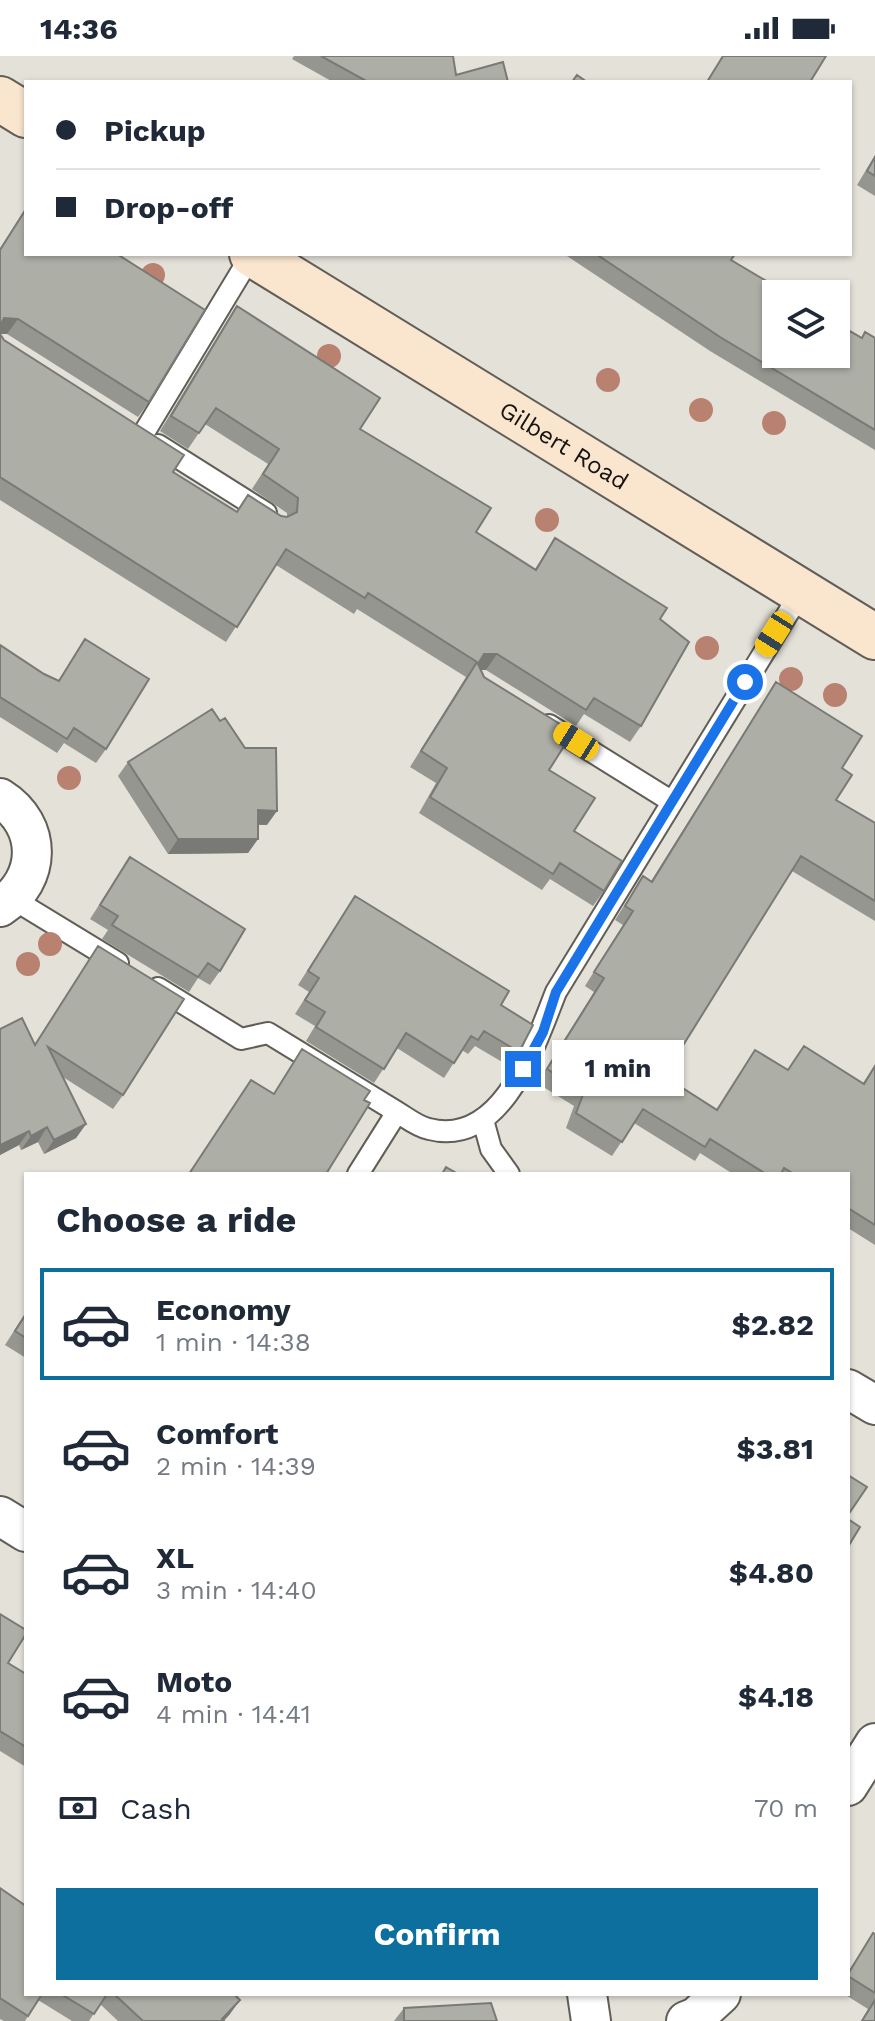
<!DOCTYPE html>
<meta charset="utf-8">
<style>
body{margin:0;font-family:"Work Sans",sans-serif;background:#f6f6f7;color:#1f2937;height:100vh;display:flex;flex-direction:column;font-size:30px;white-space:nowrap}
*{box-sizing:border-box;margin:0}
p{font-size:26px;color:#747a83}
.icon{flex:none;width:44px;height:44px;fill:none;stroke:currentColor;stroke-width:2;stroke-linecap:round;stroke-linejoin:round}
.map{position:relative;flex:1;overflow:hidden}
.drawer{position:absolute;left:24px;top:1116px;width:826px;height:824px;display:flex;flex-direction:column;background:#fff;border-radius:0px;box-shadow:0 2px 6px #0004}
.drawer>*{flex:none}
.banner{position:absolute;left:24px;top:24px;width:828px;height:176px;border-radius:0px;box-shadow:0 2px 6px #0004;display:grid;align-content:center;height:176px;padding:0 32px;background:#fff}
.tools{position:absolute;left:762px;top:224px;display:grid;gap:16px}
.tools a{display:grid;place-items:center;width:88px;height:88px;border-radius:0px;background:#fff;box-shadow:0 2px 6px #0004;font-size:40px}
.end{position:absolute;width:36px;height:36px;margin:-18px;border:10px solid #1a73e8;background:#fff;box-shadow:0 0 0 4px #fff}
.from{border-radius:50%}
.bubble{position:absolute;height:56px;border-radius:0px;background:#fff;box-shadow:0 2px 6px #0004;font-size:26px;font-weight:700;line-height:56px;text-align:center}
.car{position:absolute;width:24px;height:48px;margin:-24px -12px;border-radius:10px;box-shadow:0 0 6px 2px #0007;background:linear-gradient(#f5c518 24%,#345 0 40%,#f5c518 0 76%,#345 0 86%,#f5c518 0)}
.banner b{display:flex;align-items:center;gap:28px;height:76px;font-size:30px}
.banner b+b{border-top:2px solid #e0e1e3}
.banner i{width:20px;height:20px;background:#1f2937}
ul{padding:0;list-style:none}
li{display:flex;align-items:center;gap:24px;height:112px;margin:0 16px 12px;padding:0 16px;border:4px solid transparent;border-radius:0px}
li div{flex:1}
li b{display:block;font-size:30px}
li em{font-style:normal;font-weight:700}
li.current{border-color:#0c6f9d}
li>.icon{width:72px;height:72px;stroke-width:1.5}
h2{padding:0 32px;font-size:36px;line-height:96px}
.pay{display:flex;align-items:center;gap:20px;height:88px;padding:0 32px;font-size:30px}
.pay p{margin-inline-start:auto}
.button{display:flex;gap:16px;margin-top:auto;padding:16px 32px}
.button a{flex:1;height:92px;border-radius:0px;background:#0c6f9d;color:#fff;font-size:32px;font-weight:700;line-height:92px;text-align:center}
.status{display:flex;justify-content:space-between;align-items:center;height:56px;padding:0 40px;background:#fff;direction:ltr}
.status svg{height:22px;fill:currentColor}
.map>svg:first-child{display:block}
.lines{fill:none;stroke-linecap:round;stroke-linejoin:round}
.lane-casing{stroke:#605e57;stroke-width:24}
.street-casing{stroke:#605e57;stroke-width:42}
.secondary-casing{stroke:#605e57;stroke-width:48}
.lane{stroke:#fff;stroke-width:20}
.street{stroke:#fff;stroke-width:38}
.secondary{stroke:#fae5cf;stroke-width:44}
.tree{fill:#b88170}
.wall{fill:#959690}
.shaded-wall{fill:#797a75}
.building{fill:#adafa7;stroke:#797a75;stroke-width:2}
.route{stroke:#1a73e8;stroke-width:10}
.labels{text-anchor:middle;stroke-width:7;stroke-linejoin:round;paint-order:stroke}
.street-label{font-size:24px;fill:#151411;stroke:#e4e1d9}
</style>
<div class="status"><b>14:36</b><svg viewBox="0 0 49 12"><path d="M0 12V9h3v3zM5 12V6h3v6zM10 12V3h3v9zM15 12V0h3v12zM26 1h20v11H26zM47 4h2v5h-2z"/></svg></div>
<div class="map">
<svg width="875" height="1965" viewBox="0 0 875 1965">
<rect width="100%" height="100%" fill="#e4e1d9"/>
<g class="lines">
<g class="lane-casing">
<path id="lane" d="M142,380L252,198
M158,389L266,457
M549,669L671,745
M13,843L118,907
M158,932L241,983L268,977L397,1056
M483,1064L491,1093L509,1118
M358,1118L397,1056C407,1062 418,1071 429,1073C503,1092 536,986 556,936L801,536"/>
</g>
<g class="street-casing">
<path id="street" d="M0,742C43,769 42,824 0,851
M848,1333L875,1349
M0,1460L26,1476
M848,1730L875,1687
M587,1938L591,1965
M686,1965L696,1961L721,1938"/>
</g>
<g class="secondary-casing">
<g id="secondary">
<path d="M0,43L26,59"/>
<path id="s1" d="M252,198L875,581"/>
</g>
</g>
<use href="#lane" class="lane"/>
<use href="#street" class="street"/>
<use href="#secondary" class="secondary"/>
</g>
<g class="tree">
<circle cx="153" cy="219" r="12"/>
<circle cx="329" cy="300" r="12"/>
<circle cx="608" cy="324" r="12"/>
<circle cx="701" cy="354" r="12"/>
<circle cx="774" cy="367" r="12"/>
<circle cx="547" cy="464" r="12"/>
<circle cx="707" cy="592" r="12"/>
<circle cx="791" cy="623" r="12"/>
<circle cx="835" cy="639" r="12"/>
<circle cx="69" cy="722" r="12"/>
<circle cx="50" cy="888" r="12"/>
<circle cx="28" cy="908" r="12"/>
</g>
<path class="wall" d="M294,0H453L456,19L508,26H333L292,3Z
M875,99V140L857,129Z
M26,152L149,346L138,361L7,278H0L4,284L173,416L236,456L287,461V457L252,433L268,408L205,368L188,393L160,375L227,265L237,250L360,373L476,476L535,513L555,482L660,563L641,670L630,686L584,658L576,670L486,614H481L484,621L549,714L574,775L604,835L593,850L550,823L542,834L419,757L436,727L410,711L466,621L357,553L354,558L276,509L226,586L0,444V192Z
M564,198H735L731,204L861,282H875V394L710,295Z
M85,583L106,693L96,707L64,687L57,697L0,661V589L44,618L58,625Z
M776,626L842,712L836,744L875,767V865L792,815L664,1020L717,1053L755,994L787,1014L863,1027L875,1009V1189L848,1172V1118H733L700,1097L695,1105L634,1067L612,1100L566,1072L574,1050L537,1027L594,936L585,930L623,869L615,864L643,820L651,825Z
M128,706L267,769H258V783L248,797L168,798L118,720Z
M130,801L220,915L210,929L198,922L189,936L102,883L108,874L90,863Z
M355,840L501,949L519,996L509,1010L475,990L468,998L462,994L444,1022L397,992L374,1027L306,985L315,970L295,958L309,936L298,929Z
M98,890L123,1039L113,1053L63,1021L86,1068L76,1082L44,1098L38,1086L21,1094L19,1089L0,1099V973L35,988Z
M26,1256V1302L5,1289Z
M0,1558L8,1607L26,1618V1711L0,1695Z
M0,1832L26,1938H234L230,1958L224,1965H118L100,1948L89,1965H72L38,1944L25,1965H4L0,1963Z
M873,1877L875,1878V1965H861L868,1953L844,1938H848V1916Z
M404,1952L497,1965H394Z"/>
<path class="shaded-wall" d="M4,262L18,263L7,278H0V268Z
M484,598H497L486,614H473Z
M258,754L277,755L267,769L248,768Z
M178,783H258L248,797L168,798Z
M86,1068L76,1082L44,1098L54,1084Z
M47,1071L38,1086L21,1094L31,1080Z
M29,1075L19,1089L0,1099V1089Z
M240,1944L230,1958L223,1965H220Z"/>
<path class="building" d="M321,0H453L456,19L503,6L508,26H368Z
M723,0H826L810,26H707Z
M577,19L587,26H572Z
M875,101V120L867,115Z
M26,153V198H117L205,254L149,346L18,263L4,262L0,270V194Z
M596,198H735L731,204L788,238H776V298H836V267L862,282L865,276L875,282V374L720,281Z
M237,250L380,342L360,373L491,452L476,476L536,514L555,482L667,552L660,563L689,586L641,670L594,642L586,654L497,598H484L478,608L484,621L573,676L549,714L595,742L574,775L622,805L604,835L560,807L553,818L430,741L447,712L421,695L477,606L368,537L365,542L286,493L237,571L0,421V278L4,284L184,399L173,416L237,456L248,439L281,460L287,461L297,456L298,442L263,418L279,393L216,352L199,377L171,360Z
M85,583L149,623L106,693L74,672L67,683L0,641V589L44,618L59,625Z
M776,626L862,680L842,712L852,719L836,744L875,767V845L801,800L664,1020L717,1054L755,994L788,1014L804,990L864,1028L875,1010V1169L848,1152V1118H794L784,1112L781,1118H766L710,1083L705,1091L643,1053L622,1086L576,1057L584,1036L547,1013L604,922L594,916L633,855L625,850L643,820L652,826Z
M212,653L220,665L225,662L245,692H276L277,755L258,754V783H178L128,706Z
M130,801L245,873L220,915L208,907L198,921L112,869L118,860L100,849Z
M355,840L509,935L501,949L533,969L519,996L484,975L478,984L471,980L454,1007L406,977L384,1013L316,971L325,956L305,944L319,922L308,915Z
M98,890L184,943L123,1039L48,991L86,1068L54,1084L47,1071L31,1080L29,1075L0,1089V973L22,962L35,989Z
M302,993L370,1035L364,1044L370,1047L326,1118H189L251,1024L274,1038Z
M446,1111L458,1118H442Z
M26,1258V1282L15,1275Z
M848,1419L867,1431L848,1459Z
M848,1463L860,1471L848,1491Z
M0,1558L26,1574V1578L8,1607L26,1618V1691L0,1675Z
M0,1832L26,1850V1938H42L28,1960L0,1942Z
M873,1877L875,1878V1937L848,1920V1918Z
M61,1938H107L94,1958Z
M114,1938H234L240,1944L222,1963L224,1965H143Z
M875,1944V1965H862Z
M491,1947L497,1965H404V1952Z"/>
<g class="lines">
<path class="route" d="M523,1013L543,976L556,936L745,626"/>
</g>
<g class="labels">
<g class="street-label">
<text dy="8" stroke="none"><textPath href="#s1" startOffset="366">Gilbert Road</textPath></text>
</g>
</g>
</svg>
<div class="tools">
<a><svg class="icon" aria-label="layers" viewBox="0 0 24 24"><path d="M12 4l9 5-9 5-9-5zM3 14l9 5 9-5"/></svg></a>
</div>
<i class="end from" style="left:745px;top:626px"></i>
<i class="end" style="left:523px;top:1013px"></i>
<div class="bubble" style="left:552px;top:984px;width:132px">1 min</div>
<i class="car" style="left:774px;top:578px;rotate:212deg"></i>
<i class="car" style="left:576px;top:685px;rotate:302deg"></i>
<div class="banner">
<b><i class="from"></i>Pickup</b>
<b><i></i>Drop-off</b>
</div>
<section class="drawer">
<h2>Choose a ride</h2>
<ul>
<li class="current"><svg class="icon" aria-label="car" viewBox="0 0 24 24"><path d="M5 17H2v-5l4-1 3-4h7l3 4 3 1v5h-3M9 17h6M6 11h13"/><circle cx="7" cy="17" r="2"/><circle cx="17" cy="17" r="2"/></svg><div><b>Economy</b><p>1 min · 14:38</p></div><em>$2.82</em></li>
<li><svg class="icon" aria-label="car" viewBox="0 0 24 24"><path d="M5 17H2v-5l4-1 3-4h7l3 4 3 1v5h-3M9 17h6M6 11h13"/><circle cx="7" cy="17" r="2"/><circle cx="17" cy="17" r="2"/></svg><div><b>Comfort</b><p>2 min · 14:39</p></div><em>$3.81</em></li>
<li><svg class="icon" aria-label="car" viewBox="0 0 24 24"><path d="M5 17H2v-5l4-1 3-4h7l3 4 3 1v5h-3M9 17h6M6 11h13"/><circle cx="7" cy="17" r="2"/><circle cx="17" cy="17" r="2"/></svg><div><b>XL</b><p>3 min · 14:40</p></div><em>$4.80</em></li>
<li><svg class="icon" aria-label="car" viewBox="0 0 24 24"><path d="M5 17H2v-5l4-1 3-4h7l3 4 3 1v5h-3M9 17h6M6 11h13"/><circle cx="7" cy="17" r="2"/><circle cx="17" cy="17" r="2"/></svg><div><b>Moto</b><p>4 min · 14:41</p></div><em>$4.18</em></li>
</ul>
<div class="pay"><svg class="icon" aria-label="cash" viewBox="0 0 24 24"><path d="M3 7h18v10H3z"/><circle cx="12" cy="12" r="2"/></svg>Cash<p>70 m</p></div>
<div class="button"><a>Confirm</a></div>
</section>
</div>
